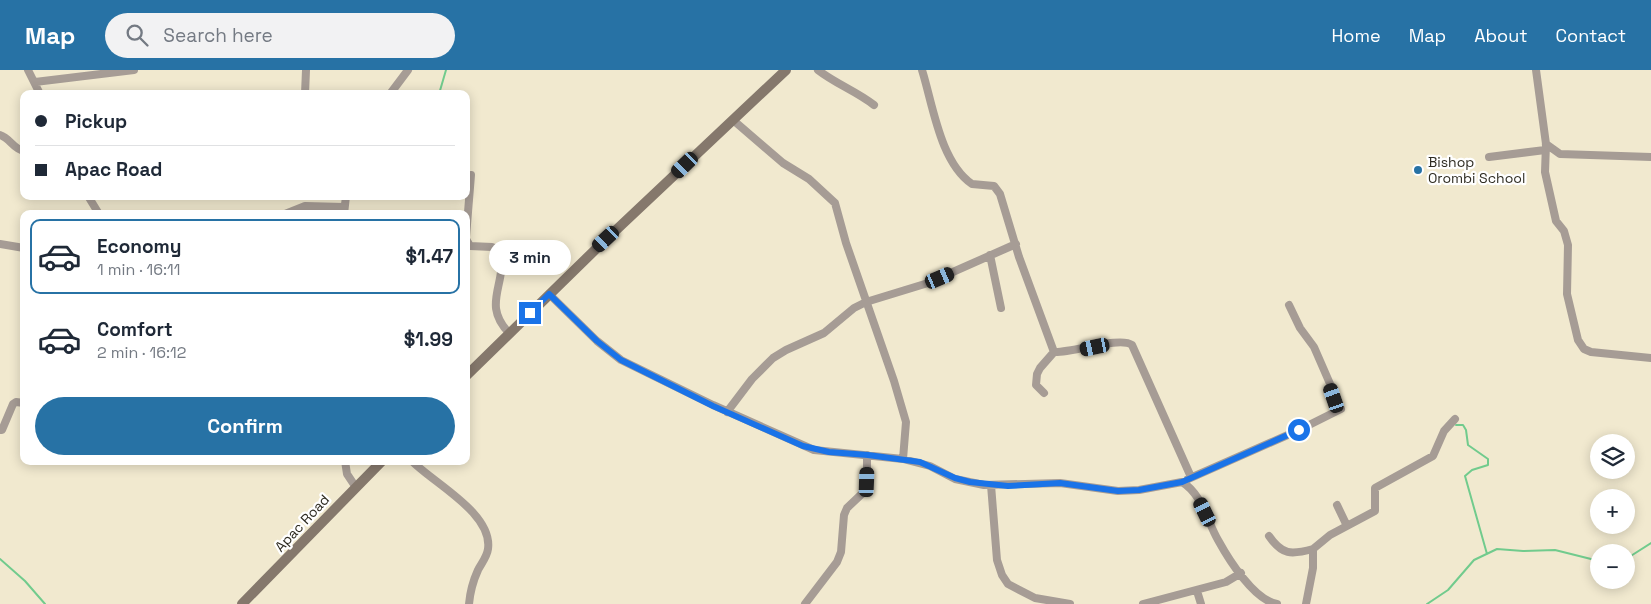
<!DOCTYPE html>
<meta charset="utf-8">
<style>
body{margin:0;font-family:"Space Grotesk",sans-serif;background:#f2f2f3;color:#1f2937;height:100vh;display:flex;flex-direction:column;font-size:19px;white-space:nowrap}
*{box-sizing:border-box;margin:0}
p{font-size:16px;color:#747a83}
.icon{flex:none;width:28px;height:28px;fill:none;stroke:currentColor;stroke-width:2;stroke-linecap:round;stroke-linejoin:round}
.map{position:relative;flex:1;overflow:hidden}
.side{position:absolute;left:20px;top:140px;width:450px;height:255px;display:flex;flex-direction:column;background:#fff;border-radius:10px;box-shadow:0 2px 12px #0003}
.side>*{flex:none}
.hud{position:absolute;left:20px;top:20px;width:450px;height:110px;border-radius:10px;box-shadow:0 2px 12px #0003;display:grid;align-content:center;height:110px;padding:0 15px;background:#fff}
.controls{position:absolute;left:1590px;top:364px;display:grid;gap:10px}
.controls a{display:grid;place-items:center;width:45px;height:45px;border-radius:50%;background:#fff;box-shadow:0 2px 12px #0003;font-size:25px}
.end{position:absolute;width:22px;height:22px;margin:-11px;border:6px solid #1a73e8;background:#fff;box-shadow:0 0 0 2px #fff}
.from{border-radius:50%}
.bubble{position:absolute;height:35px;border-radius:18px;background:#fff;box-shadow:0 2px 12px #0003;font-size:16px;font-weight:600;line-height:35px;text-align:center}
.car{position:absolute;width:15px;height:30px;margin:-15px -8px;border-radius:6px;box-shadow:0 0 4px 1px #0007;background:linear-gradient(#222 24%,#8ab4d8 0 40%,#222 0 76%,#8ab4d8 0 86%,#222 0)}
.hud b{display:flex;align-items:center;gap:18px;height:48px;font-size:19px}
.hud b+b{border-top:1px solid #e0e1e3}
.hud i{width:12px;height:12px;background:#1f2937}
ul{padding:9px 0 0;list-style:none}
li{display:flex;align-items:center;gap:15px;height:75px;margin:0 10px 8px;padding:0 5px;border:2px solid transparent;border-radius:10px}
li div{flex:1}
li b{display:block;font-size:19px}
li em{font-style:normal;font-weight:600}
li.current{border-color:#2772a5}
li>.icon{width:45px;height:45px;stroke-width:1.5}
.cta{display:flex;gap:10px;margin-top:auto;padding:10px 15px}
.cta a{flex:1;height:58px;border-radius:30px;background:#2772a5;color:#fff;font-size:20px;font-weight:600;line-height:58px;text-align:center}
header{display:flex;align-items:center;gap:30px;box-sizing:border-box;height:70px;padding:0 25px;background:#2772a5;color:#fff}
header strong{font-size:24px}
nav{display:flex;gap:28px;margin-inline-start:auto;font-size:18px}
.search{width:350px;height:45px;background:#f2f2f3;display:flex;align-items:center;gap:12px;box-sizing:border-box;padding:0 18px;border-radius:28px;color:#747a83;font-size:19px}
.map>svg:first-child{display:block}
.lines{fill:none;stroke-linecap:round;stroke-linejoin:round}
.stream{stroke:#71cb8d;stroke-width:2}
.minor{stroke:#a69c95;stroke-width:8}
.secondary{stroke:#85786c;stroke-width:10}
.route{stroke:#1a73e8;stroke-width:6}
.poi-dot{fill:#2772a5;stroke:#fff;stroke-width:2}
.labels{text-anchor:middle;stroke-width:4.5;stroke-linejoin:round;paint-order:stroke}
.poi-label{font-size:14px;fill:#2e2b21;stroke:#fff;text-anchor:start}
.street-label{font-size:14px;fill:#2e2b21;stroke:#fff}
</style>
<header>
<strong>Map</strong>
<div class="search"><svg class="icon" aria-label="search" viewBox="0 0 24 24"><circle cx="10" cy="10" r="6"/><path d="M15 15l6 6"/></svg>Search here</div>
<nav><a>Home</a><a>Map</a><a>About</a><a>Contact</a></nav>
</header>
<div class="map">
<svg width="1651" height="534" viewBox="0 0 1651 534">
<rect width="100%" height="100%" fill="#f1e9cf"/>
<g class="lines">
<path class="stream" d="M439,24L446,0
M1456,355H1463L1466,360L1468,375L1488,389V395L1472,400L1465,406L1487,484
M0,489L25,511L45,534
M1626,489L1651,473
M1427,534L1448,520L1474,490L1497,479L1523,481L1555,480L1599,491"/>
<path class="minor" d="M28,0L40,24
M818,0C836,14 856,21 874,35
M922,0C933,35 940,92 972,114L994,116L1000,124L1019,187L1054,282C1073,283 1120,266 1132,275L1191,407
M1536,0L1546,74L1545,102L1556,151L1564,161L1568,175L1567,224L1578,270L1584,279L1591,282L1651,288
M35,12L134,0
M305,24L306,0
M390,24L408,0
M733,50L783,93L809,109L835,133L846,173L894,311L906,352L903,389
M0,65C10,68 13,79 24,81
M1546,74L1560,84L1651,87
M1489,87L1545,80
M88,126L99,144
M285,144L305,136L344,137
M344,144L346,126
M466,167L471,105
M466,169L470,176L492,177L500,182C508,214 480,234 510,264
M0,174L24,178
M990,185L1001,238
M549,224L597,271L621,290L713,335L814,380L903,389L930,396L955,409L984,415L1060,413L1118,421L1139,420L1182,412C1202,424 1207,451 1218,470C1229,490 1254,530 1277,534
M1044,323L1036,315L1037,304L1040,298L1054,282
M727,342L752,309L773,288L786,280L824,263L854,238L866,232L928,213L1016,174
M0,360H2L13,334L16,332L24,333
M345,391L347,404L355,416
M412,391C433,413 493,443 488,479C487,487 481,494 478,500C473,511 470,523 469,534
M1188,409L1299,360L1341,339L1314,277L1300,258L1289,235
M991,415L997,490L1002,505L1008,514L1035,528L1070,534
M1337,435L1347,456
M1269,466C1282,485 1291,485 1313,479
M1197,521L1201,534
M805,534L837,492L841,482L844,445L847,438L867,419V385
M1143,534L1226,512L1241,503
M1306,534L1313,498V479L1330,465L1375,441V418L1433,386L1444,361L1455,349"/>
<path class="secondary" d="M466,306L597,178L786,0
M242,534L382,391"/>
</g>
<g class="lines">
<path class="route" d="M530,243L549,224L597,271L621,290L713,336L803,376L829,382L868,385L920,392L955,408L970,412L1008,416L1060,413L1118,421L1139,420L1182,412L1299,360"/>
</g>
<circle class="poi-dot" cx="1418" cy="100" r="5"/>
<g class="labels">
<g class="poi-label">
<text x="1428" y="97">Bishop<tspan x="1428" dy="16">Orombi School</tspan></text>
</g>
<g class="street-label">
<text transform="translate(302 453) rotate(-47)" y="5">Apac Road</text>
</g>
</g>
</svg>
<div class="controls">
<a><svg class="icon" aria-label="layers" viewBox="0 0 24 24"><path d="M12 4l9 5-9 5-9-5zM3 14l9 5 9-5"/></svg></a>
<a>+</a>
<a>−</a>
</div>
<i class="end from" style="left:1299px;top:360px"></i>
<i class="end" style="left:530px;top:243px"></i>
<div class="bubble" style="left:489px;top:170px;width:82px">3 min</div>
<i class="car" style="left:685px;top:95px;rotate:226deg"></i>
<i class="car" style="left:606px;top:169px;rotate:227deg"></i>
<i class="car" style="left:940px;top:208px;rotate:67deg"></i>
<i class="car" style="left:1095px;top:277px;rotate:258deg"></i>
<i class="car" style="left:1334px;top:328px;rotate:341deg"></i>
<i class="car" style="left:867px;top:412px;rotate:2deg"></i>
<i class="car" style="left:1205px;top:442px;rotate:334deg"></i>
<div class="hud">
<b><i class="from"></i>Pickup</b>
<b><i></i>Apac Road</b>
</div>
<section class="side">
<ul>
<li class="current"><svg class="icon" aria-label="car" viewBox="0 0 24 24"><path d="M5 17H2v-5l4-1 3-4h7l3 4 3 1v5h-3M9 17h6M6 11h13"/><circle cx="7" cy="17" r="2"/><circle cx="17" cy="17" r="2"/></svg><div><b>Economy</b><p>1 min · 16:11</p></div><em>$1.47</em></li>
<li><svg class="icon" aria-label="car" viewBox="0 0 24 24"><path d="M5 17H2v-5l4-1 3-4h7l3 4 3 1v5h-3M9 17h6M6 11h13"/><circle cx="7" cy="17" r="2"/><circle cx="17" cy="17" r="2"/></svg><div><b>Comfort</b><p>2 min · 16:12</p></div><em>$1.99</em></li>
</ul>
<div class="cta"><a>Confirm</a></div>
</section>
</div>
